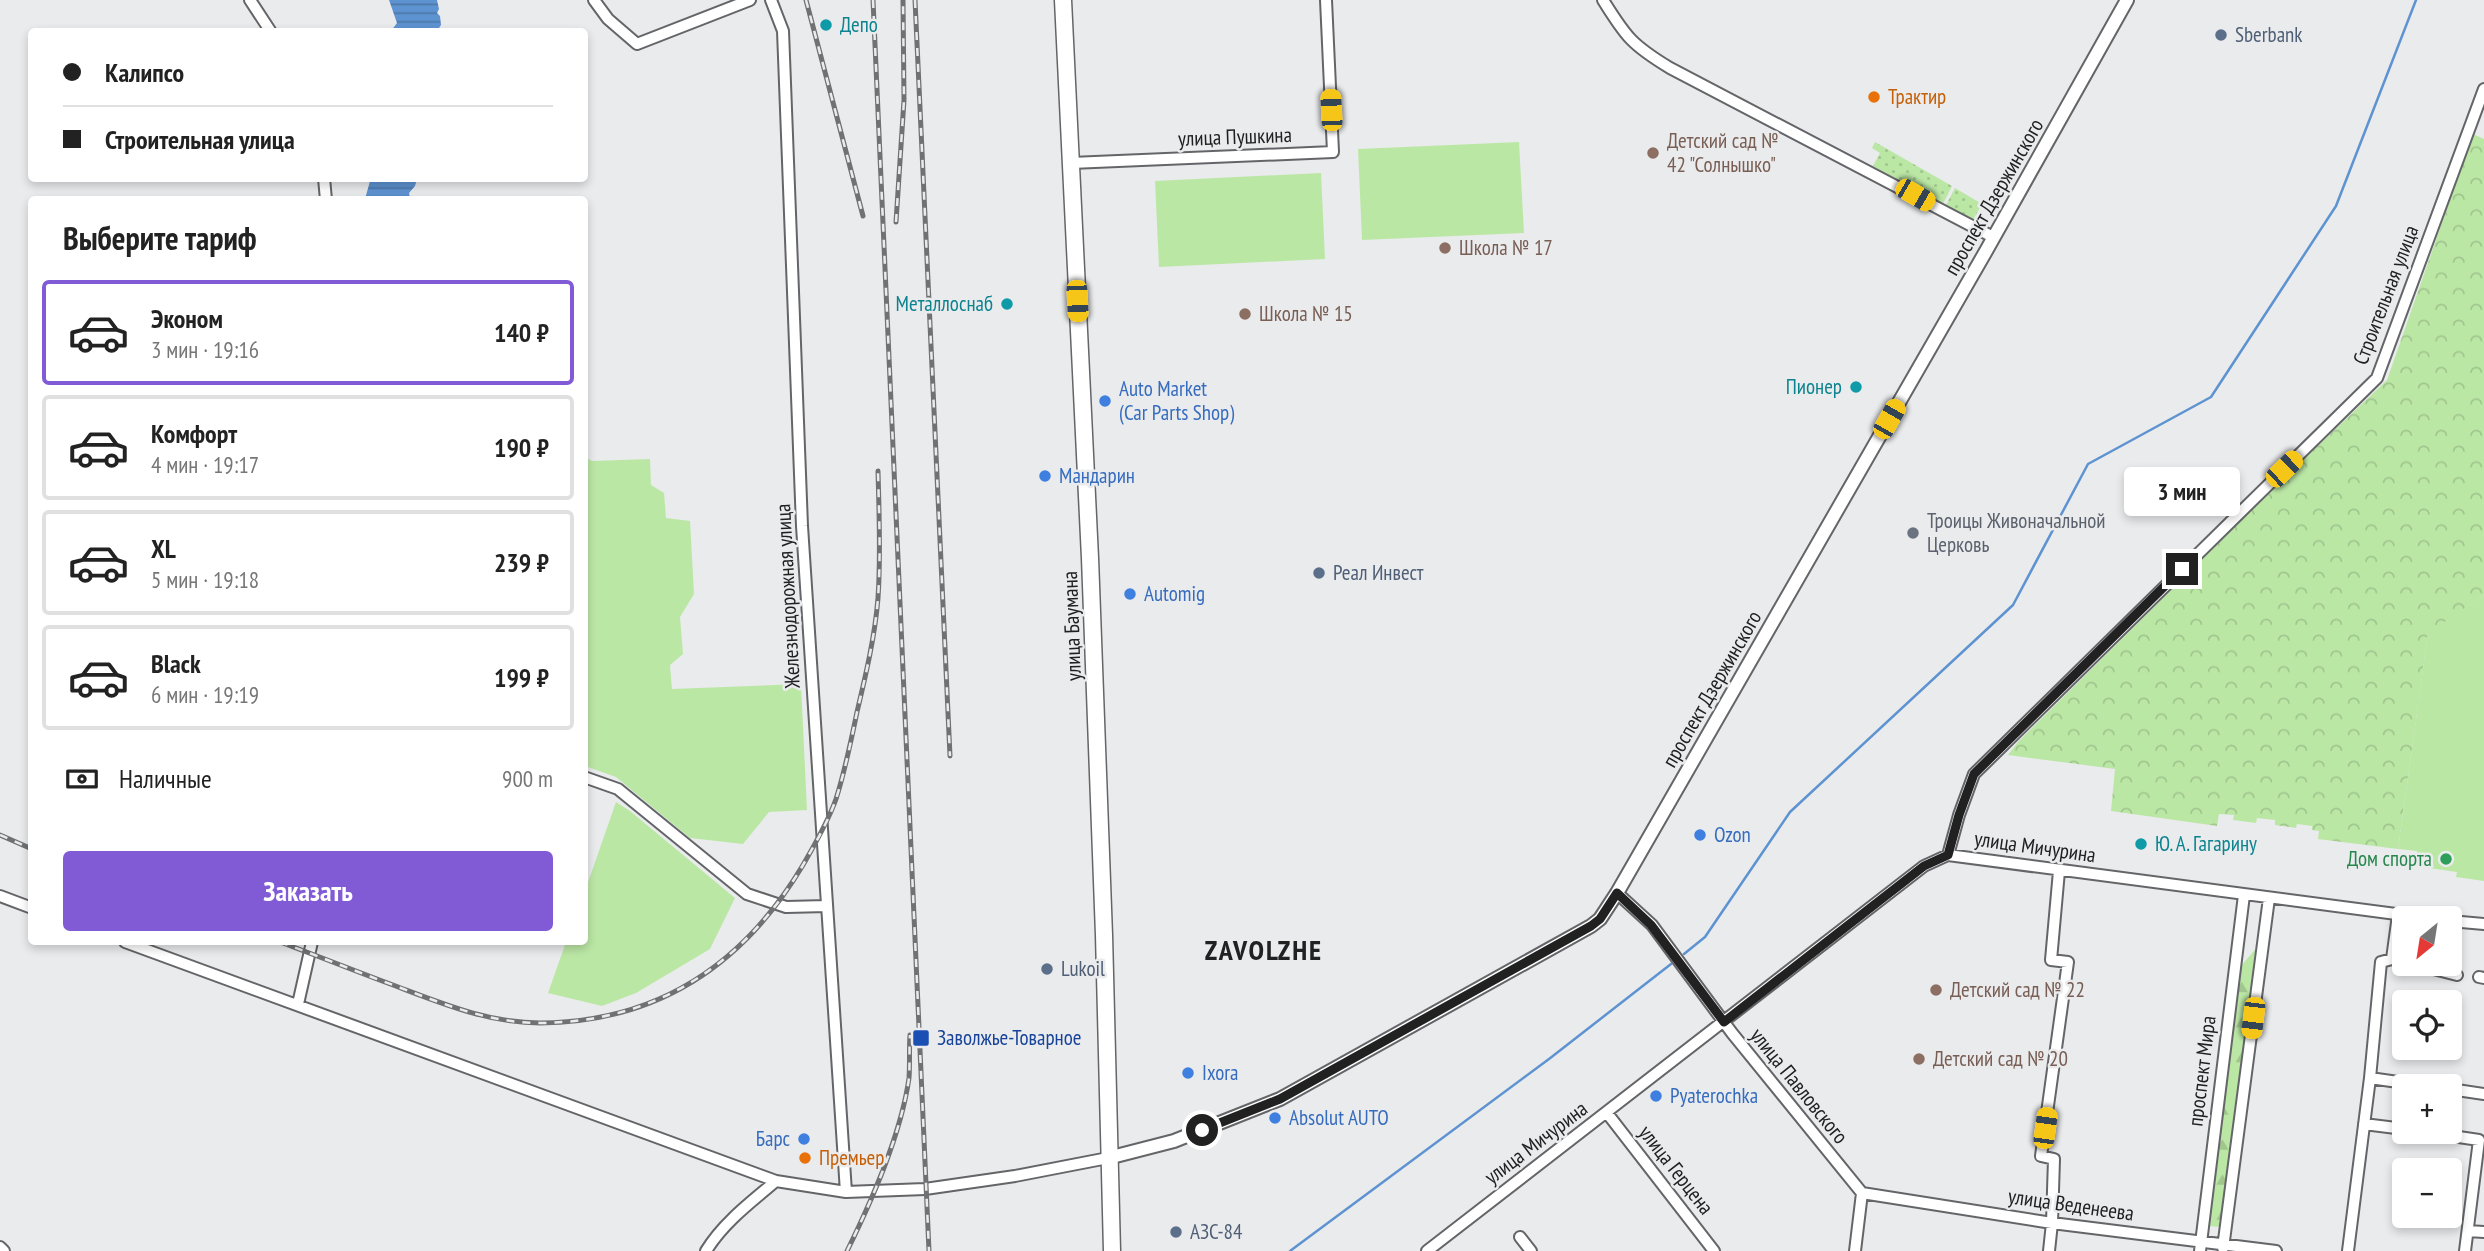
<!DOCTYPE html>
<html lang="ru">
<meta charset="utf-8">
<style>
body{margin:0;font-family:"PT Sans Narrow",sans-serif;background:#f2f2f2;color:#222;height:100vh;display:flex;flex-direction:column;font-size:26px;white-space:nowrap}
*{box-sizing:border-box;margin:0}
p{font-size:23px;color:#767676}
.icon{flex:none;width:38px;height:38px;fill:none;stroke:currentColor;stroke-width:2;stroke-linecap:round;stroke-linejoin:round}
.map{position:relative;flex:1;overflow:hidden}
.side{position:absolute;left:28px;top:196px;width:560px;height:749px;display:flex;flex-direction:column;background:#fff;border-radius:7px;box-shadow:0 4px 10px #0003}
.side>*{flex:none}
.banner{position:absolute;left:28px;top:28px;width:560px;height:154px;border-radius:7px;box-shadow:0 4px 10px #0003;display:grid;align-content:center;height:154px;padding:0 35px;background:#fff}
.needle{width:46px;rotate:210deg}
.buttons{position:absolute;left:2392px;top:906px;display:grid;gap:14px}
.buttons a{display:grid;place-items:center;width:70px;height:70px;border-radius:7px;background:#fff;box-shadow:0 4px 10px #0003;font-size:35px}
.end{position:absolute;width:32px;height:32px;margin:-16px;border:9px solid #212122;background:#fff;box-shadow:0 0 0 4px #fff}
.from{border-radius:50%}
.bubble{position:absolute;height:49px;border-radius:7px;background:#fff;box-shadow:0 4px 10px #0003;font-size:23px;font-weight:600;line-height:49px;text-align:center}
.car{position:absolute;width:21px;height:42px;margin:-21px -10px;border-radius:9px;box-shadow:0 0 5px 2px #0007;background:linear-gradient(#f5c518 24%,#345 0 40%,#f5c518 0 76%,#345 0 86%,#f5c518 0)}
.banner b{display:flex;align-items:center;gap:24px;height:66px;font-size:26px}
.banner b+b{border-top:2px solid #e0e0e0}
.banner i{width:18px;height:18px;background:#222}
ul{padding:0;list-style:none}
li{display:flex;align-items:center;gap:21px;height:105px;margin:0 14px 10px;padding:0 21px;border:4px solid #e0e0e0;border-radius:7px}
li div{flex:1}
li b{display:block;font-size:26px}
li em{font-style:normal;font-weight:600}
li.current{border-color:#805bd5}
li>.icon{width:63px;height:63px;stroke-width:1.5}
h2{padding:0 35px;font-size:32px;line-height:84px}
.pay{display:flex;align-items:center;gap:18px;height:77px;padding:0 35px;font-size:26px}
.pay p{margin-inline-start:auto}
.primary-button{display:flex;gap:14px;margin-top:auto;padding:14px 35px}
.primary-button a{flex:1;height:80px;border-radius:7px;background:#805bd5;color:#fff;font-size:28px;font-weight:600;line-height:80px;text-align:center}
.map>svg:first-child{display:block}
.grass{fill:url(#grass-dots)}
.forest{fill:url(#forest-firs)}
.park{fill:url(#park-crowns)}
.garden{fill:#bbe7a5}
.water{fill:url(#water-rules)}
.lines{fill:none;stroke-linecap:round;stroke-linejoin:round}
.stream{stroke:#5e93d1;stroke-width:2.5}
.minor-casing{stroke:#646568;stroke-width:14}
.tertiary-casing{stroke:#646568;stroke-width:16}
.primary-casing{stroke:#646568;stroke-width:19}
.minor{stroke:#fff;stroke-width:10}
.tertiary{stroke:#fff;stroke-width:12}
.primary{stroke:#fff;stroke-width:16}
.rail-casing{stroke:#707172;stroke-width:5}
.rail{stroke:#eaebed;stroke-width:2.5;stroke-dasharray:8;stroke-linecap:butt}
.route{stroke:#212122;stroke-width:9}
.culture-dot{fill:#0f9aa8;stroke:#eaebed;stroke-width:2.5}
.service-dot{fill:#5c6f8a;stroke:#eaebed;stroke-width:2.5}
.food-dot{fill:#e8710a;stroke:#eaebed;stroke-width:2.5}
.education-dot{fill:#8d6e63;stroke:#eaebed;stroke-width:2.5}
.shop-dot{fill:#3f7fe0;stroke:#eaebed;stroke-width:2.5}
.worship-dot{fill:#6b7280;stroke:#eaebed;stroke-width:2.5}
.leisure-dot{fill:#2e9e5b;stroke:#eaebed;stroke-width:2.5}
.transit-dot{fill:#1a4fb4;stroke:#eaebed;stroke-width:2.5}
.labels{text-anchor:middle;stroke-width:5;stroke-linejoin:round;paint-order:stroke}
.culture-label{font-size:21px;fill:#0d838f;stroke:#eaebed;text-anchor:start}
.service-label{font-size:21px;fill:#4e5e75;stroke:#eaebed;text-anchor:start}
.food-label{font-size:21px;fill:#c56008;stroke:#eaebed;text-anchor:start}
.street-label{font-size:21px;fill:#212122;stroke:#eaebed}
.education-label{font-size:21px;fill:#785e54;stroke:#eaebed;text-anchor:start}
.shop-label{font-size:21px;fill:#366cbe;stroke:#eaebed;text-anchor:start}
.worship-label{font-size:21px;fill:#5b616d;stroke:#eaebed;text-anchor:start}
.leisure-label{font-size:21px;fill:#27864d;stroke:#eaebed;text-anchor:end}
.transit-label{font-size:21px;fill:#164399;stroke:#eaebed;text-anchor:start}
.district-label{font-size:28px;font-weight:bold;letter-spacing:2px;fill:#212122;stroke:#eaebed}
</style>
<div class="map">
<svg width="2484" height="1251" viewBox="0 0 2484 1251">
<defs>
<pattern id="grass-dots" width="8" height="8" patternUnits="userSpaceOnUse" patternTransform="scale(1.75)"><rect width="8" height="8" fill="#bbe7a5"/><path d="M2 2h.1M6 6h.1" fill="none" stroke="#a0c68e" stroke-width="1.8" stroke-linecap="round"/></pattern>
<pattern id="forest-firs" width="22" height="20" patternUnits="userSpaceOnUse" patternTransform="scale(1.75)"><rect width="22" height="20" fill="#bbe7a5"/><path d="M5 1l3.5 6h-7zM16 11l3.5 6h-7z" fill="#a0c68e"/></pattern>
<pattern id="park-crowns" width="20" height="18" patternUnits="userSpaceOnUse" patternTransform="scale(1.75)"><rect width="20" height="18" fill="#bbe7a5"/><path d="M2 6a3 3 0 1 1 6 0M12 15a3 3 0 1 1 6 0" fill="none" stroke="#a0c68e"/></pattern>
<pattern id="water-rules" width="6" height="5" patternUnits="userSpaceOnUse" patternTransform="scale(1.75)"><rect width="6" height="5" fill="#5e93d1"/><path d="M0 2.5h6" fill="none" stroke="#4d78a9"/></pattern>
</defs>
<rect width="100%" height="100%" fill="#eaebed"/>
<path class="grass" d="M1875,142L1952,186L1943,204L1873,166L1880,153L1872,148Z
M1955,188L1982,204L1973,220L1946,205Z"/>
<path class="forest" d="M2259,945L2222,1227L2207,1226L2241,966Z"/>
<path class="park" d="M2473,134L2484,139V595L2428,634L2398,849L2318,839L2319,831L2312,830V826L2297,824L2296,828L2275,825V820L2257,818L2256,823L2233,820L2234,815L2219,814L2217,826L2111,811L2115,769L2008,755L2018,742L2281,481L2387,380Z"/>
<path class="garden" d="M1519,142L1524,233L1362,240L1358,149Z
M1321,173L1325,259L1159,267L1155,181Z
M585,457L592,461L650,459L651,485L664,493L666,518L690,521L694,594L680,617L683,654L670,665L672,689L801,684L807,810L769,812L743,844L690,838L616,777L585,766Z
M2484,595V881L2456,877L2457,872L2415,866L2417,851L2398,849L2428,633Z
M616,802L630,811L735,898L710,949L636,993L602,1006L548,993L566,942H584L585,891Z"/>
<path class="water" d="M389,0H437L439,9L437,13L440,16L441,25L437,31H391L397,23Z
M368,179H417L415,186L409,193L410,198L415,197L421,199H365L370,181Z"/>
<g class="lines">
<path class="stream" d="M1684,954L1705,937L1790,812L2013,605L2088,464L2211,397L2336,206L2416,0
M1290,1251L1549,1059L1671,964"/>
<g class="minor-casing">
<path id="minor" d="M250,0L271,32
M594,0L608,19L637,44L750,0
M771,0L783,31L802,526L846,1192
M1603,0C1626,37 1632,45 1670,68L1993,237
M1071,163L1333,152L1326,0
M324,178L326,200
M584,777L618,789L747,894L786,907L827,906
M1948,855L1959,815L1974,774L2377,378L2484,89
M1617,893L1652,925L1732,1033L1862,1193L1855,1251
M0,896L32,908
M2450,921L2484,924
M125,942L776,1181L846,1192L925,1189L1015,1176L1108,1158
M2414,964L2457,975
M2479,977L2484,978
M298,1004L312,942
M2370,1078L2433,1087
M2450,1089L2484,1094
M1607,1113L1714,1251
M2364,1124L2404,1129
M2425,1132L2479,1140L2465,1251
M1862,1193L2052,1223L2276,1251
M2468,1231L2484,1232
M1520,1237L1531,1251
M0,1247L4,1251
M2223,1248L2269,898
M706,1251C723,1223 751,1202 776,1181
M1427,1251L1924,866L1948,855L2434,919
M2049,1251L2052,1223L2054,1159L2041,1156L2068,962L2051,960L2059,871
M2200,1251L2244,895
M2348,1251L2370,1078L2381,962L2392,959L2398,915"/>
</g>
<g class="tertiary-casing">
<path id="tertiary" d="M1108,1158L1174,1141L1280,1099L1591,926L1600,919L1617,893L1986,251L2127,0"/>
</g>
<g class="primary-casing">
<path id="primary" d="M1063,0L1090,558L1104,935L1112,1251"/>
</g>
<use href="#minor" class="minor"/>
<use href="#tertiary" class="tertiary"/>
<use href="#primary" class="primary"/>
<g class="rail-casing">
<path id="rail" d="M806,0L863,216
M873,0L929,1251
M915,0L950,756
M896,222L904,100L903,0
M0,835L32,849
M280,942C318,956 355,971 393,985C441,1003 488,1023 540,1023C658,1022 744,964 803,865C815,844 828,822 836,799C845,771 851,741 857,712C866,674 875,636 878,598C881,555 879,513 878,471
M847,1251C872,1200 901,1135 909,1078C910,1064 909,1049 910,1035"/>
</g>
<use href="#rail" class="rail"/>
</g>
<g class="lines">
<path class="route" d="M1202,1130L1280,1099L1591,926L1600,919L1617,893L1651,925L1724,1022L1924,866L1948,855L1959,815L1974,774L2182,569"/>
</g>
<g class="culture-dot">
<circle cx="826" cy="25" r="7"/>
<circle cx="1007" cy="304" r="7"/>
<circle cx="1856" cy="387" r="7"/>
<circle cx="2141" cy="844" r="7"/>
</g>
<g class="service-dot">
<circle cx="2221" cy="35" r="7"/>
<circle cx="1319" cy="573" r="7"/>
<circle cx="1047" cy="969" r="7"/>
<circle cx="1176" cy="1232" r="7"/>
</g>
<g class="food-dot">
<circle cx="1874" cy="97" r="7"/>
<circle cx="805" cy="1158" r="7"/>
</g>
<g class="education-dot">
<circle cx="1653" cy="153" r="7"/>
<circle cx="1445" cy="248" r="7"/>
<circle cx="1245" cy="314" r="7"/>
<circle cx="1936" cy="990" r="7"/>
<circle cx="1919" cy="1059" r="7"/>
</g>
<g class="shop-dot">
<circle cx="1105" cy="401" r="7"/>
<circle cx="1045" cy="476" r="7"/>
<circle cx="1130" cy="594" r="7"/>
<circle cx="1700" cy="835" r="7"/>
<circle cx="1188" cy="1073" r="7"/>
<circle cx="1656" cy="1096" r="7"/>
<circle cx="1275" cy="1118" r="7"/>
<circle cx="804" cy="1139" r="7"/>
</g>
<circle class="worship-dot" cx="1913" cy="533" r="7"/>
<circle class="leisure-dot" cx="2446" cy="859" r="7"/>
<rect class="transit-dot" x="912" y="1029" width="18" height="18" rx="3.5"/>
<g class="labels">
<g class="culture-label">
<text x="840" y="32">Депо</text>
<text x="993" y="311" text-anchor="end">Металлоснаб</text>
<text x="1842" y="394" text-anchor="end">Пионер</text>
<text x="2155" y="851">Ю. А. Гагарину</text>
</g>
<g class="service-label">
<text x="2235" y="42">Sberbank</text>
<text x="1333" y="580">Реал Инвест</text>
<text x="1061" y="976">Lukoil</text>
<text x="1190" y="1239">АЗС-84</text>
</g>
<g class="food-label">
<text x="1888" y="104">Трактир</text>
<text x="819" y="1165">Премьер</text>
</g>
<g class="street-label">
<text transform="translate(1235 137) rotate(-2)" y="7">улица Пушкина</text>
<text transform="translate(1994 197) rotate(-60)" y="7">проспект Дзержинского</text>
<text transform="translate(2386 295) rotate(-69)" y="7">Строительная улица</text>
<text transform="translate(788 596) rotate(-93)" y="7">Железнодорожная улица</text>
<text transform="translate(1072 626) rotate(-92)" y="7">улица Баумана</text>
<text transform="translate(1712 689) rotate(-60)" y="7">проспект Дзержинского</text>
<text transform="translate(2035 847) rotate(8)" y="7">улица Мичурина</text>
<text transform="translate(2202 1071) rotate(-83)" y="7">проспект Мира</text>
<text transform="translate(1799 1086) rotate(51)" y="7">улица Павловского</text>
<text transform="translate(1536 1143) rotate(-37)" y="7">улица Мичурина</text>
<text transform="translate(1676 1170) rotate(52)" y="7">улица Герцена</text>
<text transform="translate(2071 1205) rotate(8)" y="7">улица Веденеева</text>
</g>
<g class="education-label">
<text x="1667" y="148">Детский сад №<tspan x="1667" dy="24">42 "Солнышко"</tspan></text>
<text x="1459" y="255">Школа № 17</text>
<text x="1259" y="321">Школа № 15</text>
<text x="1950" y="997">Детский сад № 22</text>
<text x="1933" y="1066">Детский сад № 20</text>
</g>
<g class="shop-label">
<text x="1119" y="396">Auto Market<tspan x="1119" dy="24">(Car Parts Shop)</tspan></text>
<text x="1059" y="483">Мандарин</text>
<text x="1144" y="601">Automig</text>
<text x="1714" y="842">Ozon</text>
<text x="1202" y="1080">Ixora</text>
<text x="1670" y="1103">Pyaterochka</text>
<text x="1289" y="1125">Absolut AUTO</text>
<text x="790" y="1146" text-anchor="end">Барс</text>
</g>
<g class="worship-label">
<text x="1927" y="528">Троицы Живоначальной<tspan x="1927" dy="24">Церковь</tspan></text>
</g>
<g class="leisure-label">
<text x="2432" y="866">Дом спорта</text>
</g>
<g class="transit-label">
<text x="937" y="1045">Заволжье-Товарное</text>
</g>
<g class="district-label">
<text x="1264" y="960">ZAVOLZHE</text>
</g>
</g>
</svg>
<div class="buttons">
<a><svg class="needle" viewBox="-14 -14 28 28"><path d="M0-13l5 13h-10z" fill="#e53935"/><path d="M0 13l5-13h-10z" fill="#767676"/></svg></a>
<a><svg class="icon" aria-label="locate" viewBox="0 0 24 24"><circle cx="12" cy="12" r="6"/><path d="M12 2v4M12 18v4M2 12h4M18 12h4"/></svg></a>
<a>+</a>
<a>−</a>
</div>
<i class="end from" style="left:1202px;top:1130px"></i>
<i class="end" style="left:2182px;top:569px"></i>
<div class="bubble" style="left:2124px;top:467px;width:116px">3 мин</div>
<i class="car" style="left:1331px;top:110px;rotate:357deg"></i>
<i class="car" style="left:1915px;top:195px;rotate:120deg"></i>
<i class="car" style="left:1077px;top:301px;rotate:177deg"></i>
<i class="car" style="left:1889px;top:419px;rotate:30deg"></i>
<i class="car" style="left:2284px;top:469px;rotate:46deg"></i>
<i class="car" style="left:2253px;top:1018px;rotate:187deg"></i>
<i class="car" style="left:2045px;top:1128px;rotate:8deg"></i>
<div class="banner">
<b><i class="from"></i>Калипсо</b>
<b><i></i>Строительная улица</b>
</div>
<section class="side">
<h2>Выберите тариф</h2>
<ul>
<li class="current"><svg class="icon" aria-label="car" viewBox="0 0 24 24"><path d="M5 17H2v-5l4-1 3-4h7l3 4 3 1v5h-3M9 17h6M6 11h13"/><circle cx="7" cy="17" r="2"/><circle cx="17" cy="17" r="2"/></svg><div><b>Эконом</b><p>3 мин · 19:16</p></div><em>140 ₽</em></li>
<li><svg class="icon" aria-label="car" viewBox="0 0 24 24"><path d="M5 17H2v-5l4-1 3-4h7l3 4 3 1v5h-3M9 17h6M6 11h13"/><circle cx="7" cy="17" r="2"/><circle cx="17" cy="17" r="2"/></svg><div><b>Комфорт</b><p>4 мин · 19:17</p></div><em>190 ₽</em></li>
<li><svg class="icon" aria-label="car" viewBox="0 0 24 24"><path d="M5 17H2v-5l4-1 3-4h7l3 4 3 1v5h-3M9 17h6M6 11h13"/><circle cx="7" cy="17" r="2"/><circle cx="17" cy="17" r="2"/></svg><div><b>XL</b><p>5 мин · 19:18</p></div><em>239 ₽</em></li>
<li><svg class="icon" aria-label="car" viewBox="0 0 24 24"><path d="M5 17H2v-5l4-1 3-4h7l3 4 3 1v5h-3M9 17h6M6 11h13"/><circle cx="7" cy="17" r="2"/><circle cx="17" cy="17" r="2"/></svg><div><b>Black</b><p>6 мин · 19:19</p></div><em>199 ₽</em></li>
</ul>
<div class="pay"><svg class="icon" aria-label="cash" viewBox="0 0 24 24"><path d="M3 7h18v10H3z"/><circle cx="12" cy="12" r="2"/></svg>Наличные<p>900 m</p></div>
<div class="primary-button"><a>Заказать</a></div>
</section>
</div>
